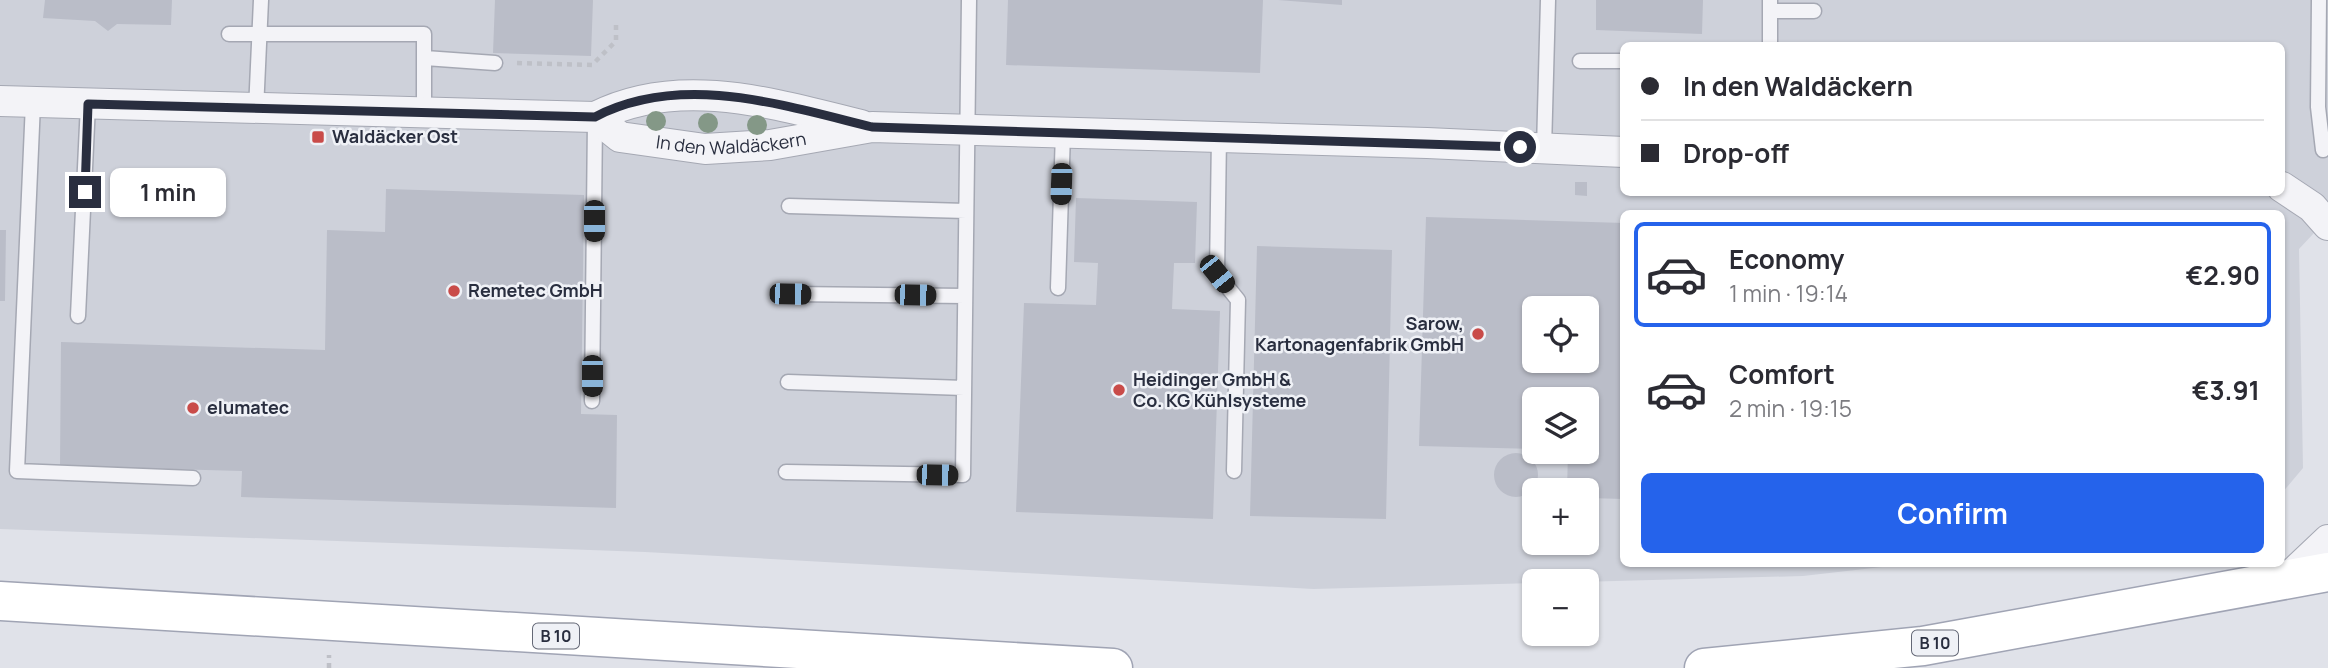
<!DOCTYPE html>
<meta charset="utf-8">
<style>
body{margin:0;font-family:Manrope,sans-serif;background:#f2f2f3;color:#2b2b33;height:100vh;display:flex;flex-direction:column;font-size:26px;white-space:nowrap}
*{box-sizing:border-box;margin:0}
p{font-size:23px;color:#7c7c81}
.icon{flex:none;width:38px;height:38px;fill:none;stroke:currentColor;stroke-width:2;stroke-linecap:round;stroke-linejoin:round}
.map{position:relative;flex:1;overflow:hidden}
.sheet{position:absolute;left:1620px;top:210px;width:665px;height:357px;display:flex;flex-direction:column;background:#fff;border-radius:10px;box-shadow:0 2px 5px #0004}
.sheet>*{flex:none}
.hud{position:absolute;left:1620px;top:42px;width:665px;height:154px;border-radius:10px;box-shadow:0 2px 5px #0004;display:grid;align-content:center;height:154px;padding:0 21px;background:#fff}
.tools{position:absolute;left:1522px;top:296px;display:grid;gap:14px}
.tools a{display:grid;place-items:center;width:77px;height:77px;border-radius:10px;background:#fff;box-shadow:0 2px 5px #0004;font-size:35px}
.end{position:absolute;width:32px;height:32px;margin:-16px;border:9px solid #292e3f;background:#fff;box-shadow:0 0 0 4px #fff}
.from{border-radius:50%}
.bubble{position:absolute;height:49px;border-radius:10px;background:#fff;box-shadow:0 2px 5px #0004;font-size:23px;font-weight:700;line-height:49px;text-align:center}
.car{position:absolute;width:21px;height:42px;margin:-21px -10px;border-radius:9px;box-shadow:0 0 5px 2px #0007;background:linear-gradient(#222 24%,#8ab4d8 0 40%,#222 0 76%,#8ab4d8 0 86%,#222 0)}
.hud b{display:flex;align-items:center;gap:24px;height:66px;font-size:26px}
.hud b+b{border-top:2px solid #e1e1e2}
.hud i{width:18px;height:18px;background:#2b2b33}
ul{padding:12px 0 0;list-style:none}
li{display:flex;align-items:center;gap:21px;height:105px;margin:0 14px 10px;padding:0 7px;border:4px solid transparent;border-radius:10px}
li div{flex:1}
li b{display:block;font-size:26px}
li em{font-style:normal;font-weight:700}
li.active{border-color:#2563eb}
li>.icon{width:63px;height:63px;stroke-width:1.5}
.action{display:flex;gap:14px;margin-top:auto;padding:14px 21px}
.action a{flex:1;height:80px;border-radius:10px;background:#2563eb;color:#fff;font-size:28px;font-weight:700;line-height:80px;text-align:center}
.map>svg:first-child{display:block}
.built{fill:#ced1da;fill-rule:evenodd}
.building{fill:#babdc8;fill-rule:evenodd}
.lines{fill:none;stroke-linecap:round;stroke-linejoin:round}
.service-casing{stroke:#a5a8b3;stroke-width:17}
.minor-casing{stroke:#a5a8b3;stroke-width:32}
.primary-casing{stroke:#a0a4b4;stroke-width:41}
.path{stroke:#bec0c7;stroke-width:4.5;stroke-dasharray:5 5;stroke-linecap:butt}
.service{stroke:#f3f3f7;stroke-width:14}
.minor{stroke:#f3f3f7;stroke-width:30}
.primary{stroke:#fff;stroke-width:38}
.tree{fill:#849887}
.route{stroke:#292e3f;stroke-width:9}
.poi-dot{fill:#c94b49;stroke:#eff1f6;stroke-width:2.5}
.labels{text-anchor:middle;stroke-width:5;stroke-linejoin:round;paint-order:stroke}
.shield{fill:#eff1f6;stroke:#646876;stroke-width:2}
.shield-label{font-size:16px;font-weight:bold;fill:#292e3f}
.poi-label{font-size:18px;font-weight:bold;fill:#292e3f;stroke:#eff1f6;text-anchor:start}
.street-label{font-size:18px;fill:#292e3f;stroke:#eff1f6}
</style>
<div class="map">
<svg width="2328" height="668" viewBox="0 0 2328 668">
<rect width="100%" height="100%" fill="#e0e2e9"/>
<path class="built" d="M0,0H2328V218L2299,249L2303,468L2282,493V214H1624V564H1908L1803,576L1313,589L645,552L0,529ZM1624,46H2282V192H1624ZM1535,308H1587V360H1535ZM1535,399H1587V452H1535ZM1535,490H1587V542H1535Z"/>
<path class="building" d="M45,0H172L171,25L117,24L108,31L95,21L43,18Z
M495,0H593L591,56L493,53Z
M1008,0H1263L1260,73L1006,65Z
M1278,0H1342V5Z
M1596,0H1703L1702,34L1596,30Z
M1575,182H1587V196L1575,195Z
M386,189L584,195L581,414L617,415L616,508L241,497L242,471L60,466L61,342L325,350L327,230L385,232Z
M1076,198L1197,202L1195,263H1174L1172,309L1220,311L1213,519L1016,512L1024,303L1096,305L1098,263L1074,262Z
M1426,217L1624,223V499L1587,498V490H1567L1568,452H1587V399H1535V449L1419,446ZM1535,308H1587V360H1535Z
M0,230H6L5,301H0Z
M1257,246L1392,250L1386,519L1250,516Z
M1494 475a22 22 0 1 1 44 0a22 22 0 1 1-44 0Z"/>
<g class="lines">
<g class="service-casing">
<path id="service" d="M1770,0V46
M2319,0L2318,107L2323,150
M1770,11H1814
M229,34H424V113
M425,58L495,63
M1580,61H1624
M33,103L17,471L193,478
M256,110L261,0
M1219,136L1217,274L1238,300L1234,471
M1544,149L1548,0
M789,206L966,211
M1058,288L1063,132
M791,294L965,296
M78,316L88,104
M788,382L964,388
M592,401L595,119
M786,472L963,475L969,0"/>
</g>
<g class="minor-casing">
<g id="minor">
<path d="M0,101L595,117C679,74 775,104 861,125"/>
<path id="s1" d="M595,117L620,137L705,149L770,145L872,127L1427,143L1624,152"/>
<path d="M2282,187L2312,207L2328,225"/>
<path d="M2288,578L2328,540"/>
</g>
</g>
<g class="primary-casing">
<path id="primary" d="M0,601L1113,668
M1704,668L1923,646L2328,572"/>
</g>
<path class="path" d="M517,63L592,65L616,41V23
M329,668V655"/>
<use href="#service" class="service"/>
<use href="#minor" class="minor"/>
<use href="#primary" class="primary"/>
</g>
<g class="tree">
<circle cx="656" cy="121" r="10"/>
<circle cx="708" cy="123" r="10"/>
<circle cx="757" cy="125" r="10"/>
</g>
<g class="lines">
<path class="route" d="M85,192L88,104L595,117C681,72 783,105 872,127L1520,147"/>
</g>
<g class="poi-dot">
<rect x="311" y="130" width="14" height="14" rx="3.5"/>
<circle cx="454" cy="291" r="7"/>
<circle cx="1478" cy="334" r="7"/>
<circle cx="1119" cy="390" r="7"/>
<circle cx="193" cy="408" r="7"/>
</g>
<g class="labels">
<g class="shield">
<rect x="533" y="623.5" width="46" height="25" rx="5"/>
<rect x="1912" y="630.5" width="46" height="25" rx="5"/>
</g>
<g class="shield-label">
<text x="556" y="642">B 10</text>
<text x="1935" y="649">B 10</text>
</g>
<g class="poi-label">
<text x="332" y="143">Waldäcker Ost</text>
<text x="468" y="297">Remetec GmbH</text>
<text x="1464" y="330" text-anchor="end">Sarow,<tspan x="1464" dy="21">Kartonagenfabrik GmbH</tspan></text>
<text x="1133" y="386">Heidinger GmbH &amp;<tspan x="1133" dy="21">Co. KG Kühlsysteme</tspan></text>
<text x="207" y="414">elumatec</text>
</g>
<g class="street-label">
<text dy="6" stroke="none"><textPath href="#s1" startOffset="144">In den Waldäckern</textPath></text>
</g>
</g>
</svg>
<div class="tools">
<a><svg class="icon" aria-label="locate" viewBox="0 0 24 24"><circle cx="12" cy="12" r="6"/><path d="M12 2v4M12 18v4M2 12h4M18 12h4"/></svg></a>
<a><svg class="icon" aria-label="layers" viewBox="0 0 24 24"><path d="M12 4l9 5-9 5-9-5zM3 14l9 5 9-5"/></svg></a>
<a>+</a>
<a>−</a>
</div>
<i class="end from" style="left:1520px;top:147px"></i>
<i class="end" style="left:85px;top:192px"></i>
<div class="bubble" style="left:110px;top:168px;width:116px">1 min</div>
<i class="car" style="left:1061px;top:184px;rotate:182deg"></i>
<i class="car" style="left:594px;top:221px;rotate:180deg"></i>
<i class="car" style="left:1217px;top:274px;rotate:141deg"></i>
<i class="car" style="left:790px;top:294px;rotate:91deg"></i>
<i class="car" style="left:915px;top:295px;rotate:91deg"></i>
<i class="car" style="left:592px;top:376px;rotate:180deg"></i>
<i class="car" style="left:937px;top:475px;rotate:91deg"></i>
<div class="hud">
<b><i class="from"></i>In den Waldäckern</b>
<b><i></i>Drop-off</b>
</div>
<section class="sheet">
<ul>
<li class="active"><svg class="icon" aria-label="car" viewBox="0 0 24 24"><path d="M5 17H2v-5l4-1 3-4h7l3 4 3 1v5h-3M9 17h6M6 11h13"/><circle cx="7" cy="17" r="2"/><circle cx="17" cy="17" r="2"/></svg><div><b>Economy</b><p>1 min · 19:14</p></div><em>€2.90</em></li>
<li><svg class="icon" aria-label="car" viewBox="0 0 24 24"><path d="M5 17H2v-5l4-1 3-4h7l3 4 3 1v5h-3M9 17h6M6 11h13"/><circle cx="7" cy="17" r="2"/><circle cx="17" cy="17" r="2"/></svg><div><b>Comfort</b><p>2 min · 19:15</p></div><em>€3.91</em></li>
</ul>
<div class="action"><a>Confirm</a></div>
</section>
</div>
